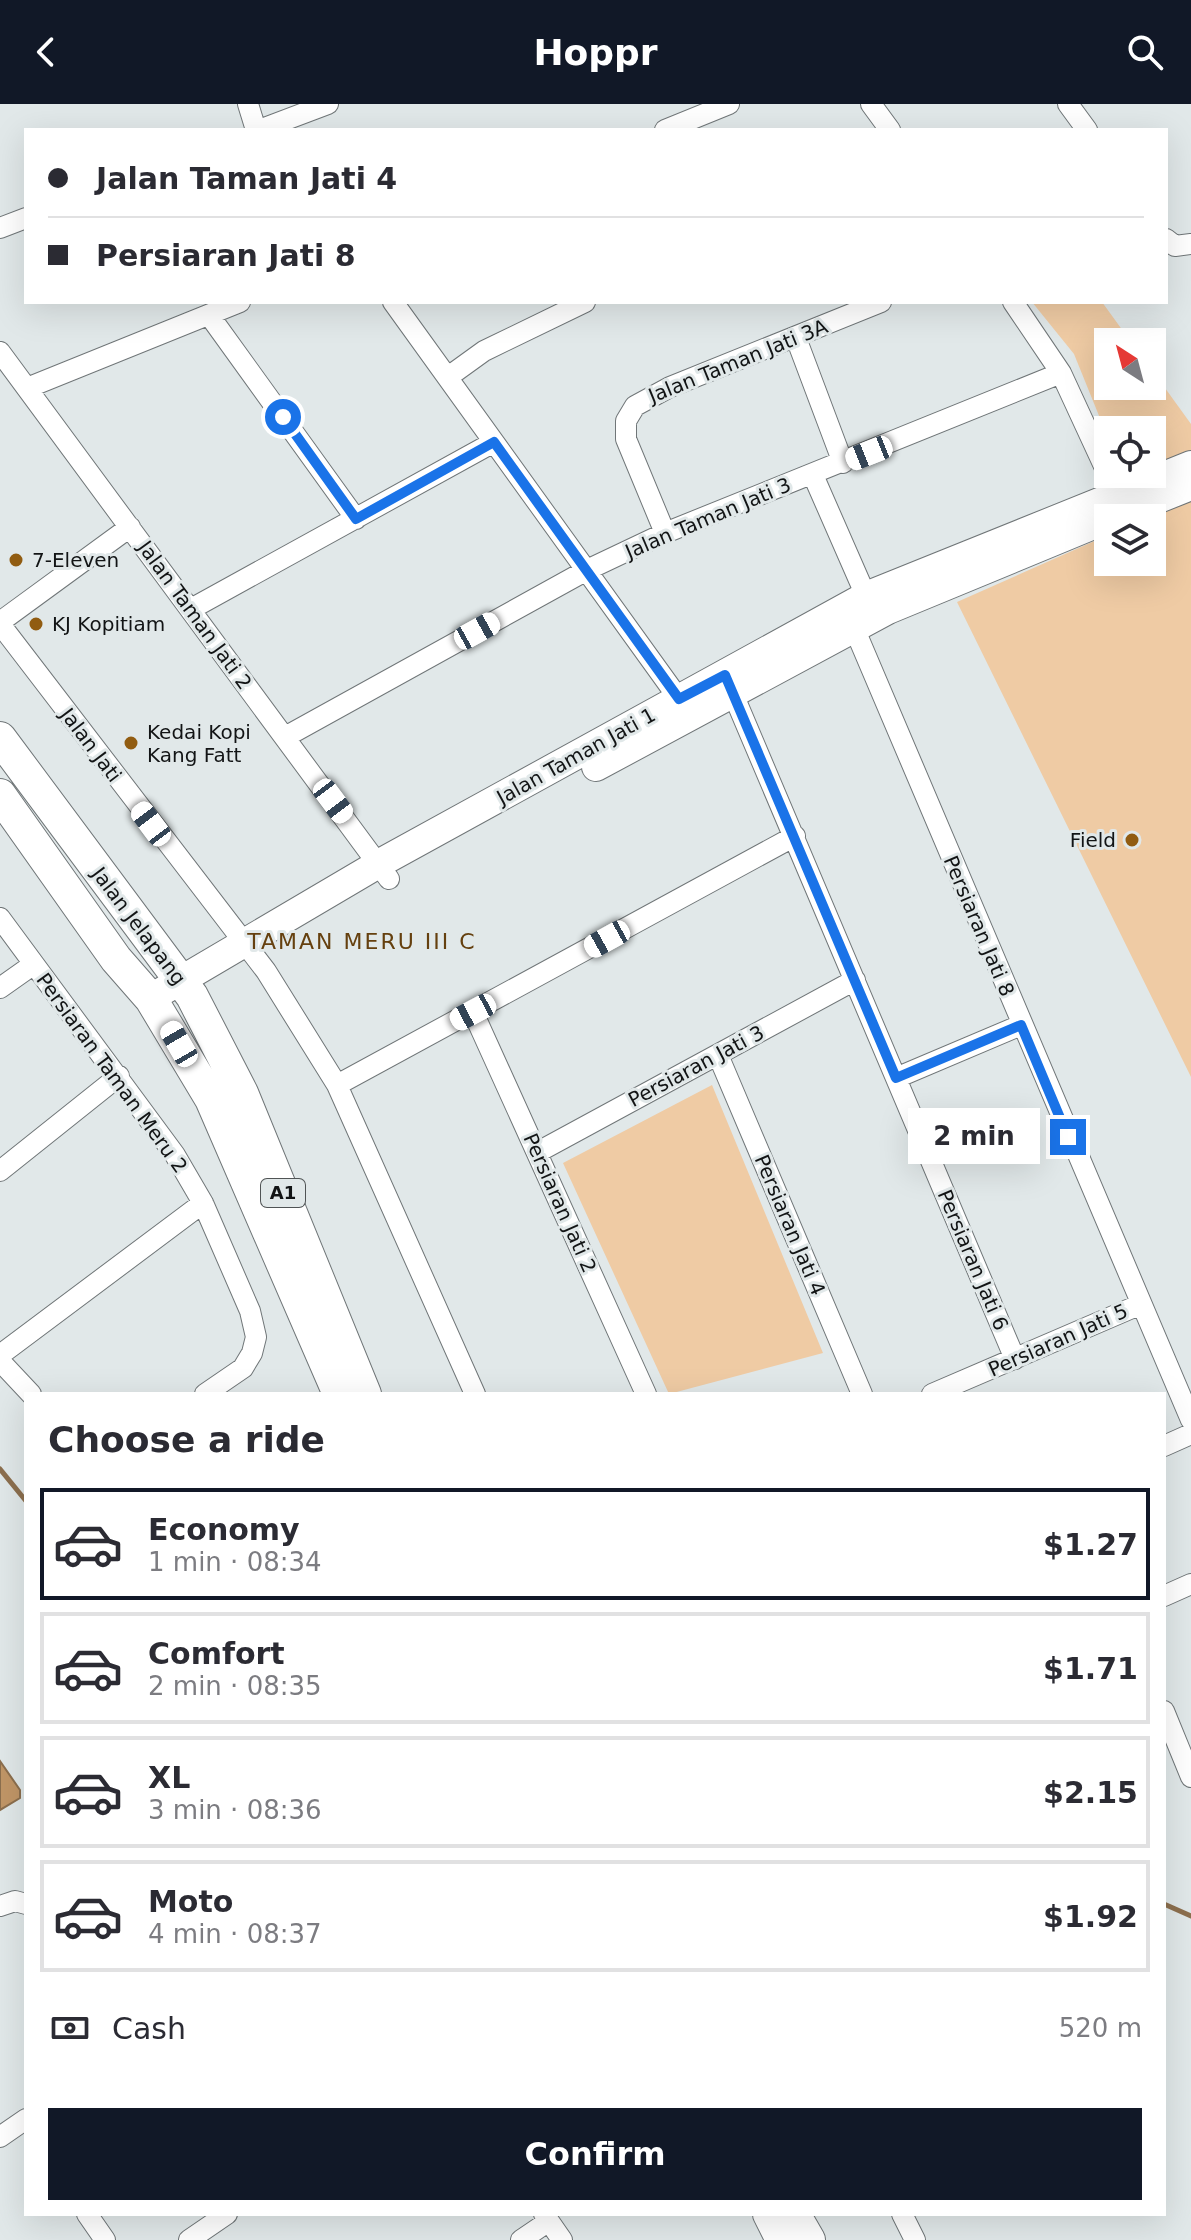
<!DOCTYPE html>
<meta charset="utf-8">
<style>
body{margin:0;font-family:"DejaVu Sans",sans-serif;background:#f2f2f3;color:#2b2b33;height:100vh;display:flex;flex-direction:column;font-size:30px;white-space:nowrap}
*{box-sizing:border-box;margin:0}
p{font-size:26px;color:#7c7c81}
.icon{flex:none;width:44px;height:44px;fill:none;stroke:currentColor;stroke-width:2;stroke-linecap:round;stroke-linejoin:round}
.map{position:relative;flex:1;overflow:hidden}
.details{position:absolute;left:24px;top:1288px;width:1142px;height:824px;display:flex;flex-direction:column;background:#fff;border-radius:0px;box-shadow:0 8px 32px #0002}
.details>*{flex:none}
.banner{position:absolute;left:24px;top:24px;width:1144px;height:176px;border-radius:0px;box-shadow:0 8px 32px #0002;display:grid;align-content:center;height:176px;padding:0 24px;background:#fff}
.needle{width:52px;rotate:324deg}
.controls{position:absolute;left:1094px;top:224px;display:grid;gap:16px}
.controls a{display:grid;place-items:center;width:72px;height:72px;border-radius:0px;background:#fff;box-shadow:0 8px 32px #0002;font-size:40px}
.end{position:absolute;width:36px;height:36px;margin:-18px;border:10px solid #1a73e8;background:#fff;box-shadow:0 0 0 4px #fff}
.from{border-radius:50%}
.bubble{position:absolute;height:56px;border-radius:0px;background:#fff;box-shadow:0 8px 32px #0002;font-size:26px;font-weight:600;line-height:56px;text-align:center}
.car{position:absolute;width:24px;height:48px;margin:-24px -12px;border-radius:10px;box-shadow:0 0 6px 2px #0007;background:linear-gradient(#fff 24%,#345 0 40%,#fff 0 76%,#345 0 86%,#fff 0)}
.banner b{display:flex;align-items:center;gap:28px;height:76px;font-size:30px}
.banner b+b{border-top:2px solid #e1e1e2}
.banner i{width:20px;height:20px;background:#2b2b33}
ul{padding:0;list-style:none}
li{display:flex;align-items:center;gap:24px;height:112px;margin:0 16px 12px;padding:0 8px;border:4px solid #e1e1e2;border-radius:0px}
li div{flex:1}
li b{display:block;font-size:30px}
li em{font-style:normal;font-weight:600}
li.active{border-color:#111827}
li>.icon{width:72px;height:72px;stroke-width:1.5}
h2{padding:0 24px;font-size:36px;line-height:96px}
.pay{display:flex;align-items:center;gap:20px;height:88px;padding:0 24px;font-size:30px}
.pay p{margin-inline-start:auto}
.button{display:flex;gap:16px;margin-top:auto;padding:16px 24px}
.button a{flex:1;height:92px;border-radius:0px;background:#111827;color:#fff;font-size:32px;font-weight:600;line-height:92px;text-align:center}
header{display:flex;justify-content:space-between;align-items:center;height:104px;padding:0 24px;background:#111827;color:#fff;font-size:36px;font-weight:600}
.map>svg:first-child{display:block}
.green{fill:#efcba4}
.water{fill:#c19667;stroke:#8c6f4e;stroke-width:2}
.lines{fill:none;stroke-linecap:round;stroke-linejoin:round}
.stream{stroke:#8c6f4e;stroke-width:5}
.street-casing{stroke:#707678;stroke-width:22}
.secondary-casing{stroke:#707678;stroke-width:30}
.primary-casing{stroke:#707678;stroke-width:34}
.street{stroke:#fff;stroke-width:20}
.secondary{stroke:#fff;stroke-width:28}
.primary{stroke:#fff;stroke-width:32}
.route{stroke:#1a73e8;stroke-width:10}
.poi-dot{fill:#915c11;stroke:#e1e8e9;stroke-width:3}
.labels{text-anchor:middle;stroke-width:6;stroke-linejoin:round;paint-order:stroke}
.shield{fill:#e1e8e9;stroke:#505455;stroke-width:2}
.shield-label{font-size:18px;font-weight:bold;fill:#121415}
.street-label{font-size:20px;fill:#121415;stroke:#e1e8e9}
.poi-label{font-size:20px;fill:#121415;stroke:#e1e8e9;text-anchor:start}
.neighbourhood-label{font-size:22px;letter-spacing:2px;fill:#65400f;stroke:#e1e8e9}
</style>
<header><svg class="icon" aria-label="back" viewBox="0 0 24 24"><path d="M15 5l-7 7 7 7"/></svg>Hoppr<svg class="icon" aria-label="search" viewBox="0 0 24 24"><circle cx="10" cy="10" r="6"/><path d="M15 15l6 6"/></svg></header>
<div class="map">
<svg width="1191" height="2136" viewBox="0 0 1191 2136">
<rect width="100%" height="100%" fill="#e1e8e9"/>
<path class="green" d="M1032,198H1102L1131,238H1108V282H1152V266L1191,320V351L1152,361V326H1108V334L1074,250Z
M1191,397V973L957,498L1108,431V458H1152V414H1147Z
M712,981L823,1249L669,1290L563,1059Z"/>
<path class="water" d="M0,1657L20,1686V1694L0,1706Z"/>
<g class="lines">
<path class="stream" d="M0,1365L26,1397
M1164,1800L1191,1812"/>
<g class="street-casing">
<path id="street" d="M248,0L256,26
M871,0L890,26
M1068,0L1087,26
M259,26L328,0
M665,26L729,0
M0,124L26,114
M1166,135L1175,142L1191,140
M393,198L679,595
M1013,198L1061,269L1122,401
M209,211L356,415
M796,234L843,359
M0,248L389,775
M448,273L484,247L585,198
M27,284L240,198
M813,371L866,492
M665,429L626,335V317L635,302L670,283L881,198
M191,505L494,338
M849,512L1191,1316
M0,518L130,423
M0,520L266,867L337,981L475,1290
M728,578L1015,1255
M285,633L587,466L665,429L1061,269
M0,814L175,1051L203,1099L250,1207L256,1233L252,1249L243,1264L205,1290
M0,884L34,860
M473,908L646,1290
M718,951L862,1290
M896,974L1021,921
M337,981L795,732
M538,1048L855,876
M0,1067L119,972
M0,1251L203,1099
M0,1257L31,1290
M932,1290L1139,1201
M1164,1342L1191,1330
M1164,1492L1191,1480
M1164,1607L1191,1673
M0,1802L15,1797L26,1800
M0,2033L26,2015
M87,2110L105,2136
M544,2110L562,2136
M902,2110L915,2136
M189,2136L227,2110
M521,2136L549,2117"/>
</g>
<g class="secondary-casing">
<path id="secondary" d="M1111,414L1191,382
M596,663L888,506L1108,415
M161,888L380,759L866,492L1191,361"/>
</g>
<g class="primary-casing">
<path id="primary" d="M0,634L192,892L242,989L365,1290
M0,691L116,855L151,895L211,995L339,1290
M769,2110L782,2136
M794,2110L809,2136"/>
</g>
<use href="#street" class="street"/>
<use href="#secondary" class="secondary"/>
<use href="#primary" class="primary"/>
</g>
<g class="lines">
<path class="route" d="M283,313L356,415L494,338L679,595L725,571L896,974L1021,921L1068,1033"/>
</g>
<g class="poi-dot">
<circle cx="16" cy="456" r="8"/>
<circle cx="36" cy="520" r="8"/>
<circle cx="131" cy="639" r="8"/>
<circle cx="1132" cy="736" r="8"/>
</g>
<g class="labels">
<rect class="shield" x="261" y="1075" width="44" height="28" rx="6"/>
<g class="shield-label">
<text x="283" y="1095">A1</text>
</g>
<g class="street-label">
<text transform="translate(738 257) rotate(-22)" y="7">Jalan Taman Jati 3A</text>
<text transform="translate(708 414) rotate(-23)" y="7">Jalan Taman Jati 3</text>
<text transform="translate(195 511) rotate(54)" y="7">Jalan Taman Jati 2</text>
<text transform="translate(91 641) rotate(53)" y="7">Jalan Jati</text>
<text transform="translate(576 652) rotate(-29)" y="7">Jalan Taman Jati 1</text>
<text transform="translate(139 822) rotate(53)" y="7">Jalan Jelapang</text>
<text transform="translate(979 822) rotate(67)" y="7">Persiaran Jati 8</text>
<text transform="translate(696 962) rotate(-28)" y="7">Persiaran Jati 3</text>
<text transform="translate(112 969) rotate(54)" y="7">Persiaran Taman Meru 2</text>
<text transform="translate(560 1099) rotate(66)" y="7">Persiaran Jati 2</text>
<text transform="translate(790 1121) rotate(67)" y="7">Persiaran Jati 4</text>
<text transform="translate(973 1156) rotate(67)" y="7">Persiaran Jati 6</text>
<text transform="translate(1058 1236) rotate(-24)" y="7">Persiaran Jati 5</text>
</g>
<g class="poi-label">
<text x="32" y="463">7-Eleven</text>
<text x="52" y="527">KJ Kopitiam</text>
<text x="147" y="635">Kedai Kopi<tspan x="147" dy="23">Kang Fatt</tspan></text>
<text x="1116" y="743" text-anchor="end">Field</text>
</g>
<g class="neighbourhood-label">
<text x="362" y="845">TAMAN MERU III C</text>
</g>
</g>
</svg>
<div class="controls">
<a><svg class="needle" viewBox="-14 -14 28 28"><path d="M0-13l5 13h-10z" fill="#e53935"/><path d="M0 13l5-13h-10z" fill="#7c7c81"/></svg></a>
<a><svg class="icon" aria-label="locate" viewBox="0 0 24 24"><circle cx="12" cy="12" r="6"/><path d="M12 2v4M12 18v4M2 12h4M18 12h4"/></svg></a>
<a><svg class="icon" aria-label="layers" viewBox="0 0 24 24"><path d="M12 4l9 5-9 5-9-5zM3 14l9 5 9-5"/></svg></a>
</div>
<i class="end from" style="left:283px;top:313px"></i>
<i class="end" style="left:1068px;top:1033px"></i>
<div class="bubble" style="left:908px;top:1004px;width:132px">2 min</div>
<i class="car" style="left:869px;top:349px;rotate:248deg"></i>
<i class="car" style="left:477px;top:527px;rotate:61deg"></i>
<i class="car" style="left:333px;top:697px;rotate:143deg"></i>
<i class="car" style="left:151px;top:720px;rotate:323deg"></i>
<i class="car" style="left:607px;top:835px;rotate:241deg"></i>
<i class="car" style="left:473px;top:908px;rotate:242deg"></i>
<i class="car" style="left:179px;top:940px;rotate:330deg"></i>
<div class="banner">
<b><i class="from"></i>Jalan Taman Jati 4</b>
<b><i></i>Persiaran Jati 8</b>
</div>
<section class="details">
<h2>Choose a ride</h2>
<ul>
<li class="active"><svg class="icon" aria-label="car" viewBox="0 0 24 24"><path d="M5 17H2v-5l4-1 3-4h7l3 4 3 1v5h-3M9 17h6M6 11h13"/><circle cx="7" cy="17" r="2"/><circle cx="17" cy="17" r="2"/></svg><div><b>Economy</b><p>1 min · 08:34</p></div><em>$1.27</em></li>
<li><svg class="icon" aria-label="car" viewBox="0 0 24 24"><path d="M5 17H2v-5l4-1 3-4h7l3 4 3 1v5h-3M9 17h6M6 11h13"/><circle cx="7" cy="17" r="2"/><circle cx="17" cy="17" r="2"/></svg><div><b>Comfort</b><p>2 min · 08:35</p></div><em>$1.71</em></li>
<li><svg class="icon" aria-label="car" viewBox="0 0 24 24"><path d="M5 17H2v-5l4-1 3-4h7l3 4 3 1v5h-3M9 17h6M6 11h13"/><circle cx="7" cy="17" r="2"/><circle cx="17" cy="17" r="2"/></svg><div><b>XL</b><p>3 min · 08:36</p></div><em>$2.15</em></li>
<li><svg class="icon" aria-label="car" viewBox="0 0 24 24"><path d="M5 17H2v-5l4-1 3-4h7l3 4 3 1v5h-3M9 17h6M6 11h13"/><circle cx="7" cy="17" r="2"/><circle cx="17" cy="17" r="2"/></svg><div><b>Moto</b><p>4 min · 08:37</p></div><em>$1.92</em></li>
</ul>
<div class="pay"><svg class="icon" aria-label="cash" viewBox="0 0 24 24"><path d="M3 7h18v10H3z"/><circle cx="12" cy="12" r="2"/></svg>Cash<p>520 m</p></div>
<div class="button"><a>Confirm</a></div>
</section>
</div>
